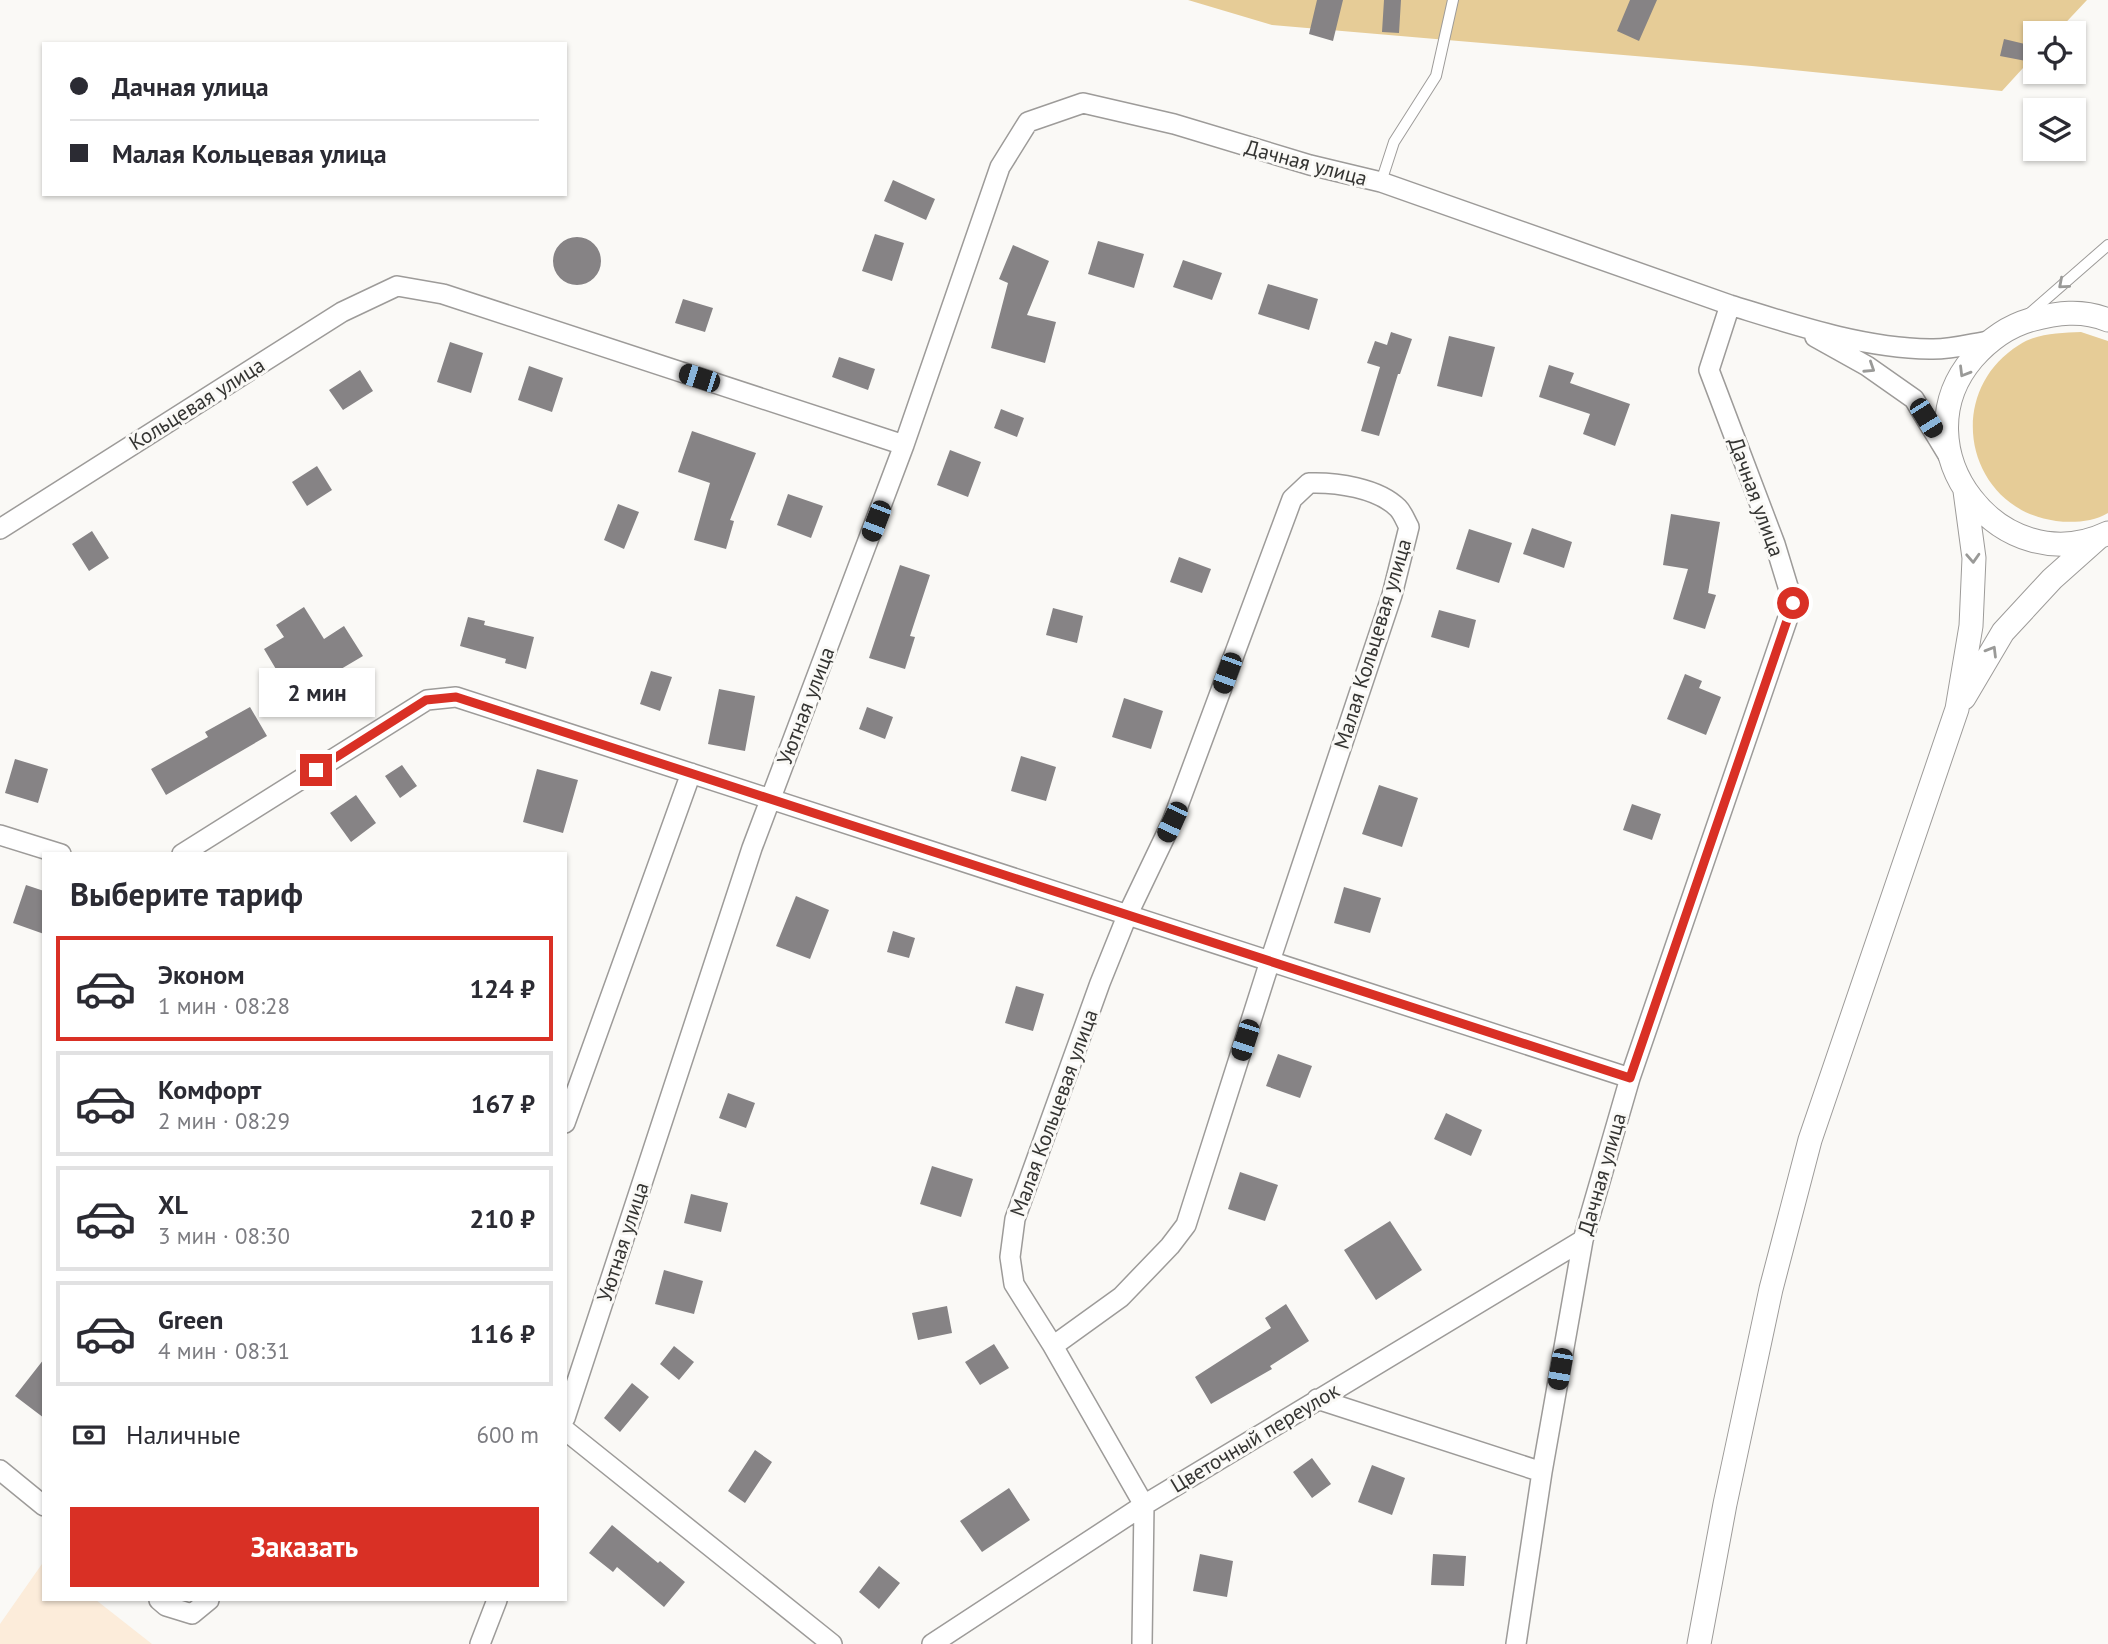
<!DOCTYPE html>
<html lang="ru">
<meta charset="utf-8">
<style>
body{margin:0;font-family:"PT Sans",sans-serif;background:#f2f2f3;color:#2b2b33;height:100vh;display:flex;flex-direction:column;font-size:26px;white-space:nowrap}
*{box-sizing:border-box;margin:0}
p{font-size:23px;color:#7c7c81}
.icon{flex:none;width:38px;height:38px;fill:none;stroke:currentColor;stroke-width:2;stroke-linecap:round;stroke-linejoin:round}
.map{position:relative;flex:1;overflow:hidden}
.sheet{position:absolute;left:42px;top:852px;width:525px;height:749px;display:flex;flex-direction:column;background:#fff;border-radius:0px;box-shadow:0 2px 5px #0004}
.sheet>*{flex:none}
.hud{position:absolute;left:42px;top:42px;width:525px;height:154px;border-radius:0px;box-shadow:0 2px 5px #0004;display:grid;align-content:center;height:154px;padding:0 28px;background:#fff}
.controls{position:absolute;left:2023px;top:21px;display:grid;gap:14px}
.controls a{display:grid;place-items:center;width:63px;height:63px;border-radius:0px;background:#fff;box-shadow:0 2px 5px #0004;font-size:35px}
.end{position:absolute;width:32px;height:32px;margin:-16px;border:9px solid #d93025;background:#fff;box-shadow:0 0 0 4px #fff}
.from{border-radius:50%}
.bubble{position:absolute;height:49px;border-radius:0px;background:#fff;box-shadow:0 2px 5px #0004;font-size:23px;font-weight:700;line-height:49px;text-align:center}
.car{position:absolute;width:21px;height:42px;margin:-21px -10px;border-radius:9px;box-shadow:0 0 5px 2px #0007;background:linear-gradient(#222 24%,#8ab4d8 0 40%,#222 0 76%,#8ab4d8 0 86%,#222 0)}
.hud b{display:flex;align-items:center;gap:24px;height:66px;font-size:26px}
.hud b+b{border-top:2px solid #e1e1e2}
.hud i{width:18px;height:18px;background:#2b2b33}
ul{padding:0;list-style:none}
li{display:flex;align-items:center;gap:21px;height:105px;margin:0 14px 10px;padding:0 14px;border:4px solid #e1e1e2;border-radius:0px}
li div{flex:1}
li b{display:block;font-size:26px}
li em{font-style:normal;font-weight:700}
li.selected{border-color:#d93025}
li>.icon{width:63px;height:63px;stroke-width:1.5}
h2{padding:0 28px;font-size:32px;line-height:84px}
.pay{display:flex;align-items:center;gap:18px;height:77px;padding:0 28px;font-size:26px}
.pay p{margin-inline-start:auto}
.primary-button{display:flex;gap:14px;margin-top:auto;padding:14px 28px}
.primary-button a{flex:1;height:80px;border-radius:0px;background:#d93025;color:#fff;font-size:28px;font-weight:700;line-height:80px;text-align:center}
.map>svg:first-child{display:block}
.industrial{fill:#fcecda}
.green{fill:#e6cc97}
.building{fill:#868385}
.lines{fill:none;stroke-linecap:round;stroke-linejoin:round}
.service-casing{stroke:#9d9b99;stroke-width:12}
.minor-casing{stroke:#9d9b99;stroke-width:22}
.tertiary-casing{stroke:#9d9b99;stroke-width:25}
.service{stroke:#fff;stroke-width:10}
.minor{stroke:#fff;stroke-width:19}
.tertiary{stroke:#fff;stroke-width:23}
.oneway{stroke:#9a9a98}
.route{stroke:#d93025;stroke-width:9}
.labels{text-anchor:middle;stroke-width:6;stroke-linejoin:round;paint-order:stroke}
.street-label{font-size:21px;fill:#343432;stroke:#faf9f6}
</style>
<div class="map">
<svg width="2108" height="1644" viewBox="0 0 2108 1644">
<rect width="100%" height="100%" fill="#faf9f6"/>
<path class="industrial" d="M44,1561V1600H96L152,1644H0V1624Z"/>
<path class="green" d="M1188,0H2087L2056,33H2035V55L2002,91L1752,66L1272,25Z
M2081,332L2108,341V513C2093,522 2073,523 2056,521C1966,509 1942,393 2019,345C2037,333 2060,333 2081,332Z"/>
<path class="building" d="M1317,0H1343L1333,41L1309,34Z
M1384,0H1401L1399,33L1382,32Z
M1630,0H1657L1639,41L1617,31Z
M2004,39L2029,45L2026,61L2000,56Z
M893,180L935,199L926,220L884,201Z
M875,234L904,243L892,281L862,271Z
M553 261a24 24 0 1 1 48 0a24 24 0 1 1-48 0Z
M1098,241L1144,254L1134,288L1088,274Z
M1013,245L1049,261L1027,315L1056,322L1045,363L991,348L1008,283L999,279Z
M1183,260L1222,273L1212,300L1173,287Z
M1268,284L1318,299L1309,330L1258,314Z
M683,299L713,308L705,332L675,323Z
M1391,332L1412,339L1400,374H1398L1379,436L1361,431L1380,367L1367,363L1375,341L1387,345Z
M1449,336L1495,347L1482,397L1437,386Z
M450,342L483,353L471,393L437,382Z
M839,357L875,369L868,390L832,377Z
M1549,365L1574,373L1570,383L1630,404L1615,446L1583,434L1590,414L1539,397Z
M529,366L563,378L552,412L518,400Z
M360,370L373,391L343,410L329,390Z
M1001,409L1024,418L1017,437L994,428Z
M692,431L756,453L730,520L734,521L726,549L694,540L710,483L678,472Z
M950,450L981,462L968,497L937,485Z
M317,466L332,490L307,506L292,482Z
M788,494L823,506L811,538L777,525Z
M618,504L639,512L624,549L604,540Z
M1671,514L1720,522L1708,593L1716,595L1705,629L1673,619L1688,569L1663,565Z
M1532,528L1572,542L1564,568L1523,554Z
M1469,529L1512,543L1499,583L1456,569Z
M92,531L109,558L89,571L72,544Z
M1179,557L1211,569L1202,593L1170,582Z
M900,565L930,575L910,636L915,637L905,669L869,658Z
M304,607L324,639L344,626L363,656L341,669L347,678L323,693L310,672L286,686L264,649L284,637L276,625Z
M1053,608L1083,616L1077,643L1046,635Z
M1439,610L1476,620L1469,648L1431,637Z
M468,617L485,621L484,625L534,637L526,669L505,663L506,659L460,646Z
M651,671L672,677L660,711L640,704Z
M1685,674L1702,681L1699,688L1721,697L1706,735L1667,719Z
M719,689L755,696L745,751L708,744Z
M1124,698L1163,711L1151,749L1112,737Z
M250,707L267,736L166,795L151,769L208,737L205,732Z
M867,707L893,717L885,739L859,729Z
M1021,756L1056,767L1046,801L1011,791Z
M15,759L48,769L38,803L5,793Z
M402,765L417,786L400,798L385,776Z
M537,769L578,780L563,833L523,822Z
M1379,785L1418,798L1402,847L1362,834Z
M356,795L376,823L351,842L330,813Z
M1632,804L1661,814L1652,840L1623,830Z
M26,885L44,891V934L13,923Z
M1344,887L1381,898L1370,933L1334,923Z
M796,896L829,910L810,959L776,946Z
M893,931L915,938L909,958L887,952Z
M1016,986L1044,994L1033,1031L1005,1023Z
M1278,1054L1312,1066L1300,1098L1266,1086Z
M728,1093L755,1103L746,1128L719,1118Z
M1446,1113L1482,1130L1471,1156L1434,1139Z
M932,1166L973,1179L961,1217L920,1204Z
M1240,1172L1278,1185L1265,1221L1228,1209Z
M691,1194L728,1203L721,1232L684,1223Z
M1390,1221L1422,1270L1376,1300L1344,1250Z
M664,1270L703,1281L694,1314L655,1304Z
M1286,1304L1309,1341L1270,1366L1272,1369L1211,1404L1195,1377L1271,1328L1265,1318Z
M947,1306L952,1333L918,1340L912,1313Z
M994,1344L1009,1368L980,1385L965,1362Z
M674,1346L694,1362L679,1380L660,1364Z
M44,1359V1418L15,1396Z
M632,1383L649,1397L620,1432L604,1418Z
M755,1450L772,1462L745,1503L728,1491Z
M1312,1458L1331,1484L1312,1498L1293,1472Z
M1372,1465L1405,1478L1392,1515L1358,1502Z
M1009,1488L1030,1520L982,1552L960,1521Z
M612,1525L658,1563L660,1561L685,1582L664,1607L617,1567L613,1572L589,1553Z
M1200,1554L1233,1561L1227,1597L1193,1591Z
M1433,1554L1466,1556L1464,1586L1431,1585Z
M879,1566L900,1583L879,1609L859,1592Z"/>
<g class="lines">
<g class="service-casing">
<path id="service" d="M1381,182L1394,142L1436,76L1453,0
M2029,314L2108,245"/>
</g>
<g class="minor-casing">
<path id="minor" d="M1815,337L1867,366L1914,399L1948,455
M0,529L342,312L397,286L443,294L904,445
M0,835L61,854
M182,854L427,700L456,697L1630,1078
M565,1123L691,773
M1053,1346L1121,1297L1170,1246L1186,1225L1270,961L1392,595L1409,527C1406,522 1403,513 1398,508C1378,488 1336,482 1309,483L1292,499L1172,822L1127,916L1100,983L1015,1219L1010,1257L1014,1284L1053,1346L1144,1505L1142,1644
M1317,1399L1542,1472
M565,1418L752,848L904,445L1000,167L1028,122L1083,103L1174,124L1310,165L1381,182L1730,305C1795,325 1862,348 1930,349C1949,350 1970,344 1988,341
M565,1430L832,1644
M0,1470L44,1506
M159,1600L166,1606L192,1614L209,1600
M480,1644L497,1600
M932,1644L1144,1505L1583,1240
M1516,1644L1542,1472L1583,1240L1630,1078L1793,603L1775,544L1709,370L1730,305"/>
</g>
<g class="tertiary-casing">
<path id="tertiary" d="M2108,320C2081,309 2057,313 2030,320C2006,327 1989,340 1973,358C1896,448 2001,584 2108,533
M1964,698L2003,632L2052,579L2098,538
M1699,1644L1725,1504L1771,1289L1810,1140L1957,709L1971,626L1974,558L1965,491"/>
</g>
<use href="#service" class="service"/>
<use href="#minor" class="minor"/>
<use href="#tertiary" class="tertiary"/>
</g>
<defs><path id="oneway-chevron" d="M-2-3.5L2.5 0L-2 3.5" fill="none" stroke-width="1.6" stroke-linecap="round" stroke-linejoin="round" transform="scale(1.75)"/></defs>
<g class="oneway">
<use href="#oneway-chevron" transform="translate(2063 284) rotate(139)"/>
<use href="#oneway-chevron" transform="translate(1870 368) rotate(33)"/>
<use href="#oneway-chevron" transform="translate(1964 372) rotate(121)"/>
<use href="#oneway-chevron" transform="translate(1973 558) rotate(87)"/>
<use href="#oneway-chevron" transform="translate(1992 651) rotate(-59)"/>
</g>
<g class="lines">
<path class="route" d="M316,770L426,700L456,697L1630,1078L1793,603"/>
</g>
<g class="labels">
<g class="street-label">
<text transform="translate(1306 163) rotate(15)" y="7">Дачная улица</text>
<text transform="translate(197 404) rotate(-32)" y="7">Кольцевая улица</text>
<text transform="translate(1756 497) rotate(70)" y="7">Дачная улица</text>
<text transform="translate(1373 644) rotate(-73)" y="7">Малая Кольцевая улица</text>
<text transform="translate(806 706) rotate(-69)" y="7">Уютная улица</text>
<text transform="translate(1054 1113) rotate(-70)" y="7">Малая Кольцевая улица</text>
<text transform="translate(1602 1174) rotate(-74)" y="7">Дачная улица</text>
<text transform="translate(623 1242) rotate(-72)" y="7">Уютная улица</text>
<text transform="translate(1255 1438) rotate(-31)" y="7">Цветочный переулок</text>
</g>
</g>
</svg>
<div class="controls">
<a><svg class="icon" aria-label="locate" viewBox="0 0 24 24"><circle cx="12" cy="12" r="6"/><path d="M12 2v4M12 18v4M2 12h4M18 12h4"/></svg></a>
<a><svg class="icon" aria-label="layers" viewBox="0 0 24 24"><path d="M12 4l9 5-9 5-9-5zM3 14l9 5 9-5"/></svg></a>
</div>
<i class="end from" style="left:1793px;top:603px"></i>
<i class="end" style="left:316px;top:770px"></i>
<div class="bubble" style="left:259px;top:668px;width:116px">2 мин</div>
<i class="car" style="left:699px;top:378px;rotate:288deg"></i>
<i class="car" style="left:1926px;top:418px;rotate:148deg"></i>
<i class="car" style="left:876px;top:521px;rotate:201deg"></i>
<i class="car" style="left:1227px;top:673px;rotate:200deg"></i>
<i class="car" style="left:1172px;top:822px;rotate:205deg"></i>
<i class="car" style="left:1245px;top:1040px;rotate:198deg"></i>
<i class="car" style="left:1560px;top:1369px;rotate:190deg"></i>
<div class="hud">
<b><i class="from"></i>Дачная улица</b>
<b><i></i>Малая Кольцевая улица</b>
</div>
<section class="sheet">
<h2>Выберите тариф</h2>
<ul>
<li class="selected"><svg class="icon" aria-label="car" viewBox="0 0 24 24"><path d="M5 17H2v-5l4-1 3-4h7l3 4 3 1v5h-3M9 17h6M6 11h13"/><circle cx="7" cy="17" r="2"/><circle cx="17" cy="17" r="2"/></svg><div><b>Эконом</b><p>1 мин · 08:28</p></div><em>124 ₽</em></li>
<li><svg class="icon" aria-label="car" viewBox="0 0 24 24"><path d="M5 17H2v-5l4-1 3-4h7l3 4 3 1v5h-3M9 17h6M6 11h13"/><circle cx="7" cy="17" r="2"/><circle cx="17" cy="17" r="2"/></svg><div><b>Комфорт</b><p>2 мин · 08:29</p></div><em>167 ₽</em></li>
<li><svg class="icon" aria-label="car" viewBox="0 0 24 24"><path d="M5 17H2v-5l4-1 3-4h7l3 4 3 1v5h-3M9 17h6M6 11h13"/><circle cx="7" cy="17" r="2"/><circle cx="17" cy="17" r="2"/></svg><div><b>XL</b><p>3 мин · 08:30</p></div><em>210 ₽</em></li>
<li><svg class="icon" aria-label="car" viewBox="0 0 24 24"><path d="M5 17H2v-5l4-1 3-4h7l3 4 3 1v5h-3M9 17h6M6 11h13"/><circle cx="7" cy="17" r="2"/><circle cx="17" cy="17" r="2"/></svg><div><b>Green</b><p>4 мин · 08:31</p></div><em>116 ₽</em></li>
</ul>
<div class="pay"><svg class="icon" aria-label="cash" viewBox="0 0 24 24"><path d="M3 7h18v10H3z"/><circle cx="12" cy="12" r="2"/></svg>Наличные<p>600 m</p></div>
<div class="primary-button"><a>Заказать</a></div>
</section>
</div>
